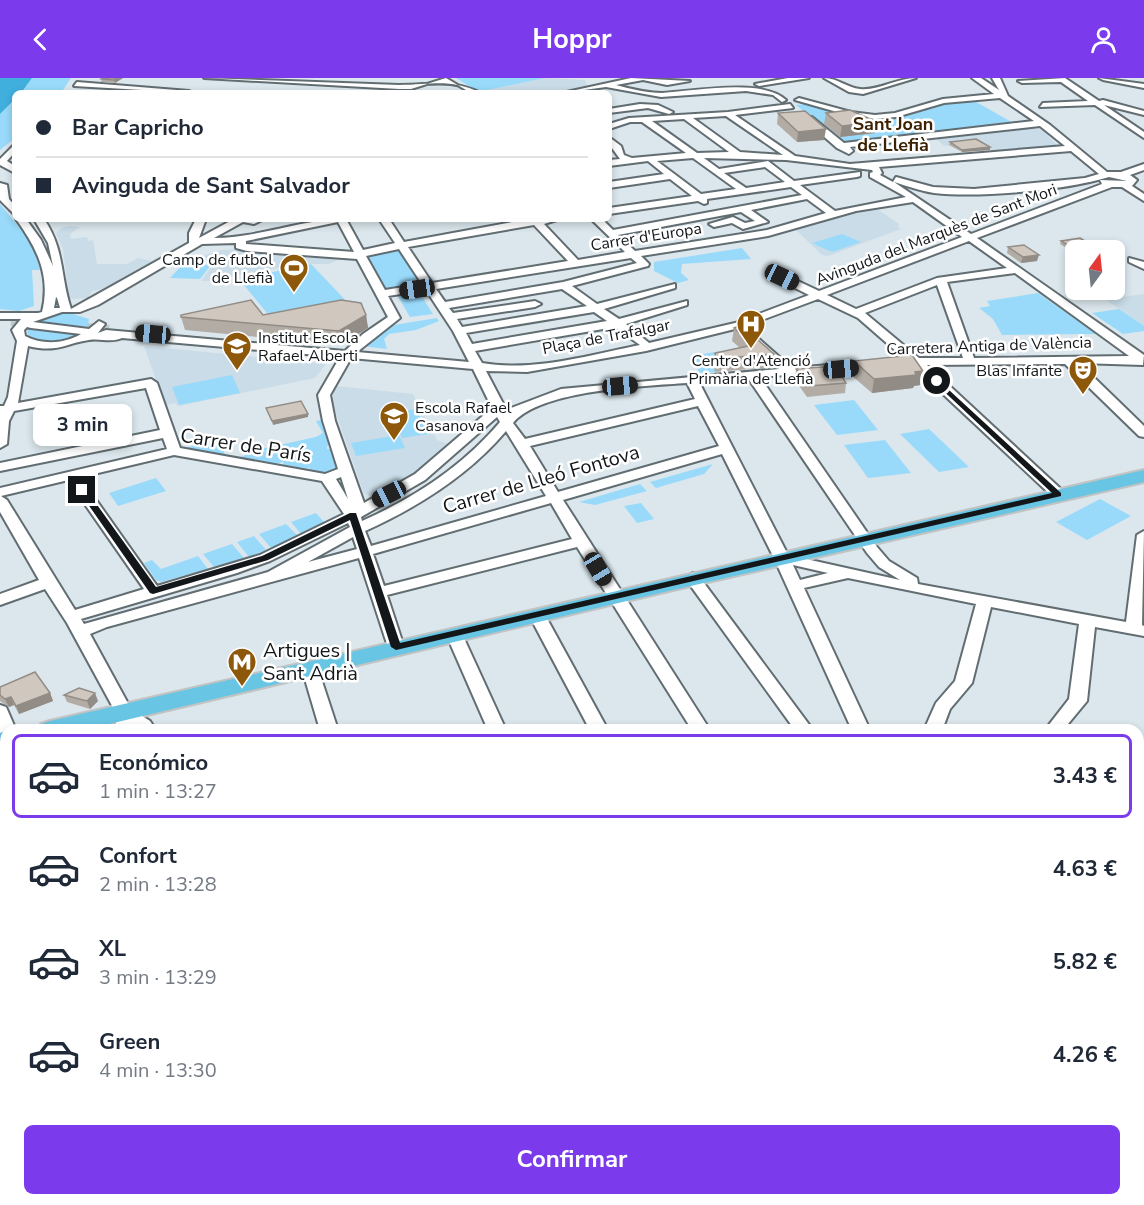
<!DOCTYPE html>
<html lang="es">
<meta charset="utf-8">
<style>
body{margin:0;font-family:"Nunito Sans",sans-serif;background:#f6f6f7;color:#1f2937;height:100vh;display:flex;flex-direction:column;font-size:22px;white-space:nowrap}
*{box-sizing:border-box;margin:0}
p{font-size:20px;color:#747a83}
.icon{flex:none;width:33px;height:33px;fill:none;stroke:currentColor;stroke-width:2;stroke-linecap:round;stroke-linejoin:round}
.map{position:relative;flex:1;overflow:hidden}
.drawer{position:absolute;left:0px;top:646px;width:1144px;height:482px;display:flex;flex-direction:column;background:#fff;border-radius:18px 18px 0 0;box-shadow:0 3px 9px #0003}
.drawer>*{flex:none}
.banner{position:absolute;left:12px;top:12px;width:600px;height:132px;border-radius:9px;box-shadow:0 3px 9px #0003;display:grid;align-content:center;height:132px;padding:0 24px;background:#fff}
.needle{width:39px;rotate:15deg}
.buttons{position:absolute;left:1065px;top:162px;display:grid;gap:12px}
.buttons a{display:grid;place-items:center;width:60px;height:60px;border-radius:9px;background:#fff;box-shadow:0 3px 9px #0003;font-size:30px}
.end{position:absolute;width:27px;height:27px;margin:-14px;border:8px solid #131719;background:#fff;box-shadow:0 0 0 3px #fff}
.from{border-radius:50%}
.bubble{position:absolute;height:42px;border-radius:9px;background:#fff;box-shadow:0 3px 9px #0003;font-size:20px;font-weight:700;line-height:42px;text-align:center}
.car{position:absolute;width:18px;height:36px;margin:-18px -9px;border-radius:8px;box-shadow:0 0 4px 2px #0007;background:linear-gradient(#222 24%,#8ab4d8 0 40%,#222 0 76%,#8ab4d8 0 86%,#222 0)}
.banner b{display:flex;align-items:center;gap:21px;height:57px;font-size:22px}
.banner b+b{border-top:2px solid #e0e1e3}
.banner i{width:15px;height:15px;background:#1f2937}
ul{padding:10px 0 0;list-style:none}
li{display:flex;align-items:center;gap:18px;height:84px;margin:0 12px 9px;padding:0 12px;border:3px solid transparent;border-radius:9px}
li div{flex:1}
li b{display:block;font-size:22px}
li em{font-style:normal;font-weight:700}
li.selected{border-color:#7c3aed}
li>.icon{width:54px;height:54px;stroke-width:1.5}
.action{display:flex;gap:12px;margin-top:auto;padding:12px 24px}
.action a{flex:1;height:69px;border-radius:9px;background:#7c3aed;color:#fff;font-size:24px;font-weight:700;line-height:69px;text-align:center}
header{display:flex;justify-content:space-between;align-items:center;height:78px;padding:0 24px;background:#7c3aed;color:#fff;font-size:27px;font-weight:700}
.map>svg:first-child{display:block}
.built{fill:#c9dce7}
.green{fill:#99dafa}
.water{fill:#40afdd}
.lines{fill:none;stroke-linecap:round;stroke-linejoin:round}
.minor-tunnel{stroke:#bdc8cd;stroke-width:10;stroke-dasharray:10 5;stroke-linecap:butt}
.minor-casing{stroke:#626d72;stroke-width:4}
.major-casing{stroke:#c2c3c3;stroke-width:4}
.minor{fill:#fff;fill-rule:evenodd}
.major{fill:#68c5e4;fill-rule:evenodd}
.wall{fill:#b3aca4}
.shaded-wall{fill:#928c86}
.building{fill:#d0c8bf;stroke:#928c86;stroke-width:1.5}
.route{fill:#131719}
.labels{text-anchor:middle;stroke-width:5;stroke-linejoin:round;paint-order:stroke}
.far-street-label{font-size:16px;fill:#131719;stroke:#fff}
.far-poi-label{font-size:16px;fill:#131719;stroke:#fff;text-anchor:end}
.far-neighbourhood-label{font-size:18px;font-weight:bold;fill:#3c2202;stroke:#fff}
.street-label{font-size:20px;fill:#131719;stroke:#fff}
.poi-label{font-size:20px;fill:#131719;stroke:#fff;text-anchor:start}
</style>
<header><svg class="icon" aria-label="back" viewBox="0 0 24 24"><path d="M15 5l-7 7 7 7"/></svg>Hoppr<svg class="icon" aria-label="person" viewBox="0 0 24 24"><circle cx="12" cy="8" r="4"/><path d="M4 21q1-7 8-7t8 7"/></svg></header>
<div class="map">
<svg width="1144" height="1127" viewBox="0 0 1144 1127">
<rect width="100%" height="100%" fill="#dbe7ed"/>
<path class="built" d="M545,0L585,2L587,8L553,15L478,14Z
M1028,49L1042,52L1057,67L996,74L976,64L944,68L935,59Z
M874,129L899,146L898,149L901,151L828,178L822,177L795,151Z
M71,148L80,149L70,156L71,161L87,159L88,163L93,162L97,186H127L138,180L152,183L106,210L92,213L88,220L72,221L69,219L63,171L56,155L63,149Z
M241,171L244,173L342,180L329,186H298L209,203H201L216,183L189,182L222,172Z
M1144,216V248L1105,221Z
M144,268L326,286L315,300L178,328L176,325L165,327Z
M335,308L413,316L437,362L448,366L416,394L374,418L364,416L332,324Z
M1138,686L1144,688V796L1139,801Z"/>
<path class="green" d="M32,0H71L61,15H21Z
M456,0H545L478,14Z
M15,21V60L0,72V36Z
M971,21L1015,46L845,66L796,27C822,22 852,41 881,41C897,40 911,34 926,30C941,25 956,23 971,21Z
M0,126L32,165L40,192H32L34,228L19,233L0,231Z
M842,156L861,164L832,174L812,165Z
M398,169L424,207L384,213L364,177Z
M742,170L751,181L682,186L681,195L689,202L678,205L654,193V184Z
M183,186L211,187L200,201L170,200Z
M311,186L352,229L276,246L239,201Z
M419,214L433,236L410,239L397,217Z
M1038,215L1096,256L1002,257L993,241L979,230L990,228L987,223Z
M1119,231L1144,248V253L1123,256L1092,235Z
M70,235L89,241L88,249L35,244L52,237Z
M437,240L439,243L416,252L389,256L384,261L387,271L362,268L394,247Z
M30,248L83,253C68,262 45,267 29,258L27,254Z
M739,270L749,280L713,287L716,294L699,295L691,278Z
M232,297L240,315L179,327L172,309Z
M854,322L878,352L837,357L814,327Z
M416,331L428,356L402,360L391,335Z
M321,342L330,367L327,368V371H331L337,389C330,397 319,394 309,392L310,388L307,392L282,388L284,384H282L276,387L238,380L254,374L268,373L256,372L316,359L323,355L316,343Z
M929,351L969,389L939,394L900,356Z
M399,357L405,370L356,378L351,365Z
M221,362L225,377L187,370L188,369Z
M885,362L911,395L868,400L844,367Z
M713,386L704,396L656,410L650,404Z
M156,400L166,413L118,428L109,415Z
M640,406L647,413L595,427L579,424Z
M1100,421L1131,438L1087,462L1056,444Z
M641,425L654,441L637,445L624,428Z
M316,435L324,444L301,456L291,444Z
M286,446L297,457L271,470L259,456Z
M254,458L266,472L249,479L237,464Z
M232,466L244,480L214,489L203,476Z
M198,478L208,491L161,504L156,502L144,485L152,482L161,491Z"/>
<path class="water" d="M0,0H32L21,15H15V21L0,36Z"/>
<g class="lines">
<path class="minor-tunnel" d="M11,243L34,245
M87,250L109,252"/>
<g class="minor-casing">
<path id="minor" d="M204,0L399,7C433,7 449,0 481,15H471L446,0L411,11H399Z
M631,0L690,3L667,7L643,2L616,7C631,11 647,15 662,15C695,13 763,0 786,22L782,24L773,17L746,13L661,19L606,9L562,15Z
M788,0H809L759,8L755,6Z
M824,0C838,0 847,10 860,11C878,13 897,0 916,0L863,16L849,14Z
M972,0H981L999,12L992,0H1000L1008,18L1050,47L1107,94H1121L1144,86V92L1130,97L1137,102L1132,108L1144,116V123L1122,109H1112L977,160L1144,277L1143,287L1079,285L1144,348V359L1139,358L1065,286L927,287L1063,413L1065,416L1063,419H1053L913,288L760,299L877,469L889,483L917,500L918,506L1126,544L1137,457L1144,453L1142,547L1144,548V558L1095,549L1087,623L1063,652H1051L1048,648L1069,621L1079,546L991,529L972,605L950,631L942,652H924L936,625L955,603L976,526L848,500L804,510L870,652H852L774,480L722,376L563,422L710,652H692L577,469L387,517L404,569L396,574L388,569L359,480L107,549L90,556L131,631L150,643L156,652H138L134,649V652H116V635L67,545L45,511L0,527V516L39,502L0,434V410L167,371L163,360L0,393V385L160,352L146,310L14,333L9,343L7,366L0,370V328H4L8,319L17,263L12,252L21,241H0V235H38L42,234C51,198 37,170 16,141H26L41,162L53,188L48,165L34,141H44C65,172 60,198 71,231L189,165V155L196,141H206L199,160L234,141H264L254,146L243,144L214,160C259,160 301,141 346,141L363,172L395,165L379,141H389L404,164L529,141H560L544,146L578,182L625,174L591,141H602L613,152L802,117L791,109L707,121V125L704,126L698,123L609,136V130L692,118L670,101L609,110V104L664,96L648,83L609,88V82L620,81L609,66V59L621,68L624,77L632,80L686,75L642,44H630L609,51V46L629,40L728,34L790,26L793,30L735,37L795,78L850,86L1065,68L1040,48L850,69L853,73L849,76L837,70L806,43V39H812L844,65L1034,43L1000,20L944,25L896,39L875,41L851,38L795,22L799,20L851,34L875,37L895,35L943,21L994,16ZM726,38L783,77L740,74L693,40ZM684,41L729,74L697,75L652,43ZM1071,73L1099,96L1085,100L974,111L933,109L896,99L893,104L880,97L882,95L879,89ZM693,80L736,111L701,116L657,83ZM704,80L786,82L872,92L873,94L870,95V99L906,119L835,133L800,107L857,99L860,98V94L794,103L768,83L719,91ZM765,89L785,104L746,110L724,95ZM1109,99L1127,103L1100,102L1102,106L971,156L894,104C907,108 921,113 934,115C980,120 1066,112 1109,99ZM807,121L826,135L767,152L635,173L618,157L741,134L755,143L745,145L733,139L709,146L714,149L732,145L743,151L768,144L751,132ZM913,124L962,159L819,213L785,197H777V201L809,217L735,245L649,265L626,246L687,227V223L619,241L604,231L675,210V206L597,226L572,208L648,188L649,186L641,178L768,158L856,133ZM338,144L354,174L246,166V163ZM534,147L568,183L432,205L408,169ZM969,163L1007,190L937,200L856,231L827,217ZM236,165V170L247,173L357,181L388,239L363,256L345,273L106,252L98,255L105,246L99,243L89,251L33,244L62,234H80L98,227L202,166ZM399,171L422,206L385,212L366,178ZM631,180L637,185L563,204L445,224L436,211ZM1015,195L1129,278L974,280L947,204ZM937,207L963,280H919L865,235ZM562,211L587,228L462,249L457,241L535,229L541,226L535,223L453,235L449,230ZM426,212L453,253L469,284L357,274L400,240L388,218ZM56,219L57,220L60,230H54ZM818,221L858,240L905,281L792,290L759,261L753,264L779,291L561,311L511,330L508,335L486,293L527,294L646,273L743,249ZM594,234L607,243L472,266L466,255ZM27,249L31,250L81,256C64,266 42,267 25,258L24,252ZM615,249L640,267C590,277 533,294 482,285L475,273ZM122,260L340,279L318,317L323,343L338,391L325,396L180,370L157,305L151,301L18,325L28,268C58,275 63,266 89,262C100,260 112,265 122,260ZM351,280L473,291L492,330L415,396L364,425L335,343L330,317ZM748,300L867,475L879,489L900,502L788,477L699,304ZM687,305L695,321L525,361L513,345C540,312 644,308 687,305ZM698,328L719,368L558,414L530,368ZM497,339L500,344C463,388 414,420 362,443L361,439L425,402ZM506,353L546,418L371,468L365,453C418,429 468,398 506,353ZM174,377L322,403L344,436L260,477L157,508L87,409H77L75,412L144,511L75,532L7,422L1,418ZM341,399L348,421L336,401ZM551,425L572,461L384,508L373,476ZM348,445L350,449L268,494L84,546L81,541L237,495L270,483ZM353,459L357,471L308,484ZM793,487L828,495L800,502Z
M1065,0L1099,23L1103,22L1144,33V37L1104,27L1144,54V60L1095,27L1040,29L1043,25L1088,23L1061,4L1022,5L1018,3Z
M1099,0L1144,6V10L1103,2Z
M77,4L189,13L193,15L74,8Z
M640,26L658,27L673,34L669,36L648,30L609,35V31Z
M15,66V74L7,83L15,88V95L0,87V81Z
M0,105L7,107L9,121L15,128V137L0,122Z
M1129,180L1144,184V191L1129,184Z
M693,495L698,497L813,652H795L685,500Z
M537,532L545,537L608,652H590L529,537Z
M454,551L462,556L506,652H488L446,556Z
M310,585L318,591L338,652H320L302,591Z
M0,627L6,629L16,652H6V658L0,655Z
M1144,797V815L1138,817V799Z
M6,826V844L0,846V828Z
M1138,1097L1144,1099V1127L1135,1126L1132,1122H1138Z
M16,1122H42L41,1127H15Z
M217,1122H243L244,1127H218Z
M382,1122H409L411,1127H384Z
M412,1122H439L441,1127H414Z
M516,1122H542L543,1127H517Z
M690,1122H717L719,1127H692Z
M847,1122H888L886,1127H845Z
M1094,1122H1120L1122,1127H1096Z"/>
</g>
<g class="major-casing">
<path id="major" d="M1144,392V404L673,512L84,652H38L41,646L50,643Z
M6,653V671L0,673V655Z"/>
</g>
<use href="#minor" class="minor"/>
<use href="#major" class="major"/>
</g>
<path class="wall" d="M102,0H123L115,5L101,4Z
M778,35L824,62L797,64L777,46Z
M826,35L875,55L840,59L824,46Z
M950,64L990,72L962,74L949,67Z
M1061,163L1098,172H1076V176L1060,166Z
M1008,169L1037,183L1021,185L1007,175Z
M263,237H366L368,250L341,267L185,252L181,239Z
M734,250L774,276L773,289L715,294L714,289L715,275L740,270L732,263Z
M854,283L923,293L920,307L914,308L913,310L872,315L851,297Z
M796,291L846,305L845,315L807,319L795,302Z
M0,609L50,615L53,623L19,636L14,627L9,629L0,623Z
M64,617L98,623L90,631L67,624Z"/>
<path class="shaded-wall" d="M118,0H123L115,5L114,2Z
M877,44L875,55L840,59L842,48Z
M826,51L824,62L797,64L798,54Z
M990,69V72L962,74V72Z
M1039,177L1037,183L1021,185L1023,179Z
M366,237L368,250L341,267L339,253Z
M923,293L920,307L914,308L913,310L872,315L874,301Z
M308,336V339L273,347L272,343Z
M50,615L53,623L19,636L16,628Z
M95,615L98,623L90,631L87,623Z
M11,619L14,627L9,629L5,621Z
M6,929V938L0,939V930Z"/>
<path class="building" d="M102,0H118L114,2L101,1Z
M850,32L877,44L842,48L826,35Z
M805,33L826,51L798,54L778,35Z
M976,61L990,69L962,72L950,64Z
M1080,160L1099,172H1076L1061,163Z
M1024,167L1039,177L1023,179L1008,169Z
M251,222L263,237L341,222L361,225L366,237L339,253L181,239V237Z
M741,247L774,276L716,281L715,275L753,267L734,250Z
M912,277L923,293L915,294L916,297L874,301L854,283Z
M835,288L846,305L809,308L796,291Z
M301,323L308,336L272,343L266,330Z
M35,594L50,615L16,628L11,619L5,621L0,617V609Z
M79,610L95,615L87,623L64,617Z
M6,832V929L0,930V839L3,838L4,833Z"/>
<path class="route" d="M937,301L1061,415V418L396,572L391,569L350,442L268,482L153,516L150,515L78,412L85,410L156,509L262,478L350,435H356L400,565L1052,415L935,305Z"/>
<defs>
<g id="stadium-pin" transform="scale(1.5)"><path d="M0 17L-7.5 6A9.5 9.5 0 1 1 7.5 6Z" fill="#8e580b" stroke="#fff"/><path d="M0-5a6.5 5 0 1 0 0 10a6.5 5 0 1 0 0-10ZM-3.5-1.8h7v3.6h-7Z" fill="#fff"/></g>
<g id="hospital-pin" transform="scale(1.5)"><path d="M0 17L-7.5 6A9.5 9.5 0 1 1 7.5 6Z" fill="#8e580b" stroke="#fff"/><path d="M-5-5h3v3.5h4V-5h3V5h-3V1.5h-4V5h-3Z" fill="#fff"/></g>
<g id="school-pin" transform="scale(1.5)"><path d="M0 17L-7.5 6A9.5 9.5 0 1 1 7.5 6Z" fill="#8e580b" stroke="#fff"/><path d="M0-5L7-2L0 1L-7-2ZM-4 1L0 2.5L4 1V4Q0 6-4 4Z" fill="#fff"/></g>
<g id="theatre-pin" transform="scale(1.5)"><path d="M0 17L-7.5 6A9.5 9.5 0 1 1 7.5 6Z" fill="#8e580b" stroke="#fff"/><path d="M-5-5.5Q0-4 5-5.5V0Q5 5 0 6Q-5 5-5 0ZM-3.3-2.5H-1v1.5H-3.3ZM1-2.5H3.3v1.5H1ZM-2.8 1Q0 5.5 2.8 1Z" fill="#fff"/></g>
<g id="metro-pin" transform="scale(1.5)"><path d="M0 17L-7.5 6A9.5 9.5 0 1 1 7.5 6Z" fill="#8e580b" stroke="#fff"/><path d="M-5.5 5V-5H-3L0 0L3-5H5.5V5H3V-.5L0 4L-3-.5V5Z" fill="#fff"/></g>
</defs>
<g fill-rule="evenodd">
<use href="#stadium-pin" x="294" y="190"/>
<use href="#hospital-pin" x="751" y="246"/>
<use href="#school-pin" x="237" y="268"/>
<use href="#theatre-pin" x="1083" y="292"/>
<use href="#school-pin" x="394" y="338"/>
<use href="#metro-pin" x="242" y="584"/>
</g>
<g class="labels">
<g class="far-street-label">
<text transform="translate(936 156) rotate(-21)" y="6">Avinguda del Marquès de Sant Mori</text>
<text transform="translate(646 158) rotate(-9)" y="6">Carrer d'Europa</text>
<text transform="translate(606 258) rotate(-11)" y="6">Plaça de Trafalgar</text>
<text transform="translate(989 267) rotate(-2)" y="6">Carretera Antiga de València</text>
</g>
<g class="far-poi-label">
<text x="273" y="187">Camp de futbol<tspan x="273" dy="18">de Llefià</tspan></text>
<text x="258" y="265" text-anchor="start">Institut Escola<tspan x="258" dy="18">Rafael Alberti</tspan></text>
<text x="751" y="288" text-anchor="middle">Centre d'Atenció<tspan x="751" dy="18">Primària de Llefià</tspan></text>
<text x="1062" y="298">Blas Infante</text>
<text x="415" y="335" text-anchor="start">Escola Rafael<tspan x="415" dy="18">Casanova</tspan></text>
</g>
<g class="far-neighbourhood-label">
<text x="893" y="52">Sant Joan<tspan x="893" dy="21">de Llefià</tspan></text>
</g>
<g class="street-label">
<text transform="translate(246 367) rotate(9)" y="7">Carrer de París</text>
<text transform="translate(541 401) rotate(-16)" y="7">Carrer de Lleó Fontova</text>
</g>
<g class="poi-label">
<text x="263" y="579">Artigues |<tspan x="263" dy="23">Sant Adrià</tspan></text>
</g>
</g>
</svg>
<div class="buttons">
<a><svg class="needle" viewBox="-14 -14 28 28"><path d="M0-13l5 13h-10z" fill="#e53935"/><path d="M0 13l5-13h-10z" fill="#747a83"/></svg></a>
</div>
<i class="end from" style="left:937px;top:303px"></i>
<i class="end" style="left:82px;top:412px"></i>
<div class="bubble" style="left:33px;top:326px;width:99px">3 min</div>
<i class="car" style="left:782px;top:199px;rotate:115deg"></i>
<i class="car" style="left:417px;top:211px;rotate:262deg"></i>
<i class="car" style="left:153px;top:256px;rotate:275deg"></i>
<i class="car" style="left:841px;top:291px;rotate:85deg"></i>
<i class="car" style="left:620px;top:308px;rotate:85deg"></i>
<i class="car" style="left:389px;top:416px;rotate:243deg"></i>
<i class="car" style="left:598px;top:491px;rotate:149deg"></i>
<div class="banner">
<b><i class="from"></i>Bar Capricho</b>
<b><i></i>Avinguda de Sant Salvador</b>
</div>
<section class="drawer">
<ul>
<li class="selected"><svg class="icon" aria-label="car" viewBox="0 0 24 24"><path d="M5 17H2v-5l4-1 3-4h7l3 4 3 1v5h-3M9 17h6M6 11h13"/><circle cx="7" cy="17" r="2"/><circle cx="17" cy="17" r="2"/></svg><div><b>Económico</b><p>1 min · 13:27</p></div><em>3.43 €</em></li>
<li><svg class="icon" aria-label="car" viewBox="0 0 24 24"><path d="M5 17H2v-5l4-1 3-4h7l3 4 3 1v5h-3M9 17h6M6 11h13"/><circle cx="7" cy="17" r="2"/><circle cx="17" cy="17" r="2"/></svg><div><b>Confort</b><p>2 min · 13:28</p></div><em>4.63 €</em></li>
<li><svg class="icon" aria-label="car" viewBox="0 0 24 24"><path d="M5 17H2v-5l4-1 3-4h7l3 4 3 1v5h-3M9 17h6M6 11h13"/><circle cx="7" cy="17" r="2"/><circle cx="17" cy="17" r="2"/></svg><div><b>XL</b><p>3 min · 13:29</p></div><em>5.82 €</em></li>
<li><svg class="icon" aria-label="car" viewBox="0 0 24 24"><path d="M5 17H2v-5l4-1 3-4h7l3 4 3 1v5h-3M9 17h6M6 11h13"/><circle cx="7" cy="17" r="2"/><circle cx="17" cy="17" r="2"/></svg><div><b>Green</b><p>4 min · 13:30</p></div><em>4.26 €</em></li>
</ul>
<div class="action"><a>Confirmar</a></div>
</section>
</div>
